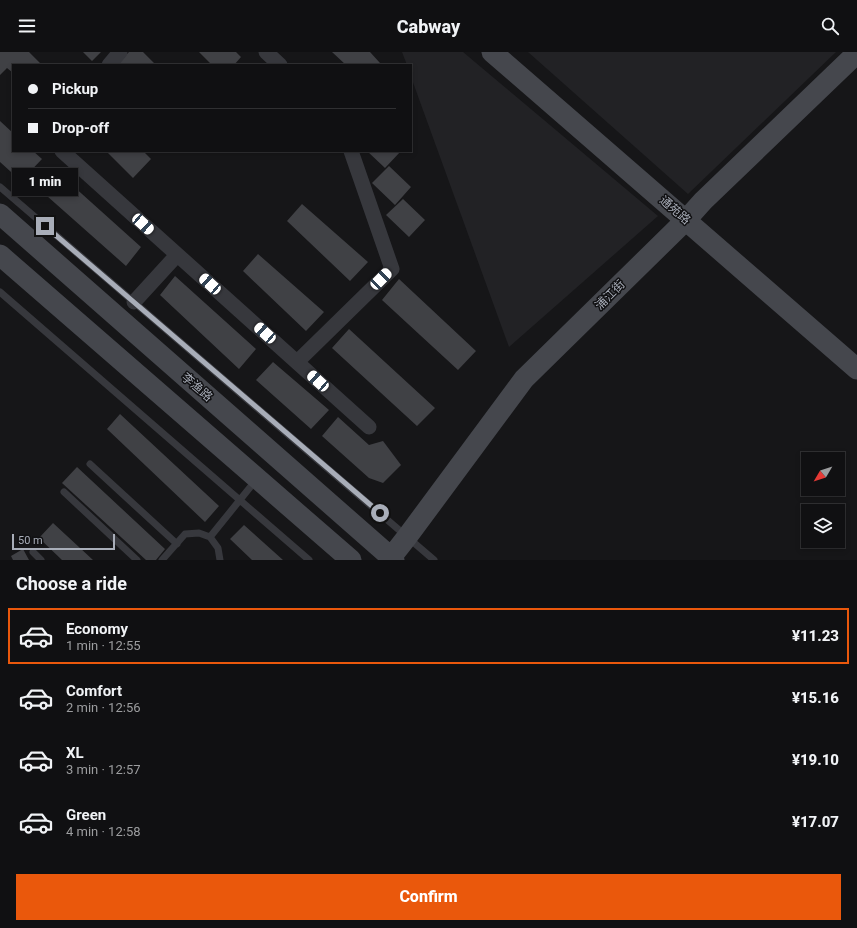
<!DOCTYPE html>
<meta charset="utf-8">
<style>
body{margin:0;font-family:Roboto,"Noto Sans SC",sans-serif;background:#1e1e20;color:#f1f3f6;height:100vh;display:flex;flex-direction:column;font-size:15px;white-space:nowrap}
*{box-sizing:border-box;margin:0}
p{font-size:13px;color:#9c9d9f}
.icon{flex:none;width:22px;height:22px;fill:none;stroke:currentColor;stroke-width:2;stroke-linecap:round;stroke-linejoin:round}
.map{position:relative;height:508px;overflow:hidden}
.drawer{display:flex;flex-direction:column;background:#101012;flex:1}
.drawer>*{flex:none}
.top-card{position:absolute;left:12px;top:12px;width:400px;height:88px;border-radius:0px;box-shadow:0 2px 6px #0003,0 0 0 1px #303032;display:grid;align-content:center;height:88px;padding:0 16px;background:#101012}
.needle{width:26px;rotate:231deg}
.controls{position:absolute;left:801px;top:400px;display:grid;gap:8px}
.controls a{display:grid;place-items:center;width:44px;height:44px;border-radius:0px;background:#101012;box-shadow:0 2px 6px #0003,0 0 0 1px #303032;font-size:20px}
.scale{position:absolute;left:12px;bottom:10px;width:103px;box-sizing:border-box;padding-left:4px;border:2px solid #a8adb8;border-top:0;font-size:11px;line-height:14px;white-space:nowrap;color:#a8adb8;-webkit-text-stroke:3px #111113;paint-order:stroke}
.end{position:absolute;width:18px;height:18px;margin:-9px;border:5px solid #a8adb8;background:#111;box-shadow:0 0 0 2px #111}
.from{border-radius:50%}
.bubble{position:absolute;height:28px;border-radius:0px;background:#101012;box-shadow:0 2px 6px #0003,0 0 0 1px #303032;font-size:13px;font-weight:800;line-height:28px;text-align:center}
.car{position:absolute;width:12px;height:24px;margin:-12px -6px;border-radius:5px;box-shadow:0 0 3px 1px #0007;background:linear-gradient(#fff 24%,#345 0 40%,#fff 0 76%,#345 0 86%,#fff 0)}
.top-card b{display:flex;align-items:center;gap:14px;height:38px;font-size:15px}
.top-card b+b{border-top:1px solid #303032}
.top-card i{width:10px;height:10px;background:#f1f3f6}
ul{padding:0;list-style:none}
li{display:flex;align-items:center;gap:12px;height:56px;margin:0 8px 6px;padding:0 8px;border:2px solid transparent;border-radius:0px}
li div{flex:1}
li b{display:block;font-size:15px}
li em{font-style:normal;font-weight:800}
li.selected{border-color:#ea580c}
li>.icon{width:36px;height:36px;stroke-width:1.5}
h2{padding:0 16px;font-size:18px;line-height:48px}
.primary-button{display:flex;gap:8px;margin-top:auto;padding:8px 16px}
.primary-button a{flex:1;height:46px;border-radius:0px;background:#ea580c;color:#fff;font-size:16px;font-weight:800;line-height:46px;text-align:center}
header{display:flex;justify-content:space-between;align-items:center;height:52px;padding:0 16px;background:#101012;font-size:18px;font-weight:800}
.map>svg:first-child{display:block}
.built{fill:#222225}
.building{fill:#404145}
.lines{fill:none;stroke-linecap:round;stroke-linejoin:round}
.lane{stroke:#37383d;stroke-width:7}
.street{stroke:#37383d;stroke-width:15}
.secondary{stroke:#45474d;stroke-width:21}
.route{stroke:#a8adb8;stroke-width:5}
.labels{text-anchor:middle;stroke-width:3;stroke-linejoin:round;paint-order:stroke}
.street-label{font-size:12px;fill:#a8adb8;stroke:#111113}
</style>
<header><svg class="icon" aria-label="menu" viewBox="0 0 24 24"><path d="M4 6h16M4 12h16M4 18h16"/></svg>Cabway<svg class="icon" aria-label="search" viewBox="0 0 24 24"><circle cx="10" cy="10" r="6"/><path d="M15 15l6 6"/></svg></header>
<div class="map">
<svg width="857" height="508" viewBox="0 0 857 508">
<rect width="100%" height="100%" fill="#161618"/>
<path class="built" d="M402,0H463L658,164L509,295L411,25V13H407Z
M528,0H836L688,142Z"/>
<path class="building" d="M0,0H29L42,13H13V21L7,16L0,23Z
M83,0H101L92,9Z
M129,0H143L156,13H118L117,12Z
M199,0H236L241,5L234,13H212Z
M332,0H370L380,11L378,13H346Z
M0,69L13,81V99H33L42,107L21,129L0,110Z
M106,99H143L151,107L133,126Z
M367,99H401L385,116Z
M389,114L411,135L395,153L372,131Z
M62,124L141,195L126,214L47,144Z
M403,147L425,168L409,185L386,163Z
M302,152L368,210L350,229L287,169Z
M258,202L324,260L306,279L243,219Z
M175,224L256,297L239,317L160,243Z
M399,227L476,299L458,318L382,248Z
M349,277L435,356L417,374L332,296Z
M273,310L329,358L311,377L256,328Z
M120,362L219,454L205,470L107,377Z
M338,365L369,393L383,389L401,413L383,431L369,426L322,384Z
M77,415L165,497L156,508H146L62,431Z
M53,471L93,508H62L39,486Z
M244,473L283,508H252L230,487Z
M23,497L29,508H13L11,504Z"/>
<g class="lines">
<path class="lane" d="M0,135L434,508
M0,240L309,508
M90,412L177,492
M64,440L137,508
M210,485L256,428
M33,500L41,508
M162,508L185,482L199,481L210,485L218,496L220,508"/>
<path class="street" d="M266,0L280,13
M109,13L120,0
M62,99L369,375
M134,250L177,203
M297,310L392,217L351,99"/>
<path class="secondary" d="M492,0L857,317
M0,162L394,508
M0,203L351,508
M389,508L407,485L524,327L686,168L703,149L857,1"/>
</g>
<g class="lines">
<path class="route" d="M45,174L380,461"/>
</g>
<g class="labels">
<g class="street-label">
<text transform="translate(675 158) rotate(41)" y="4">通苑路</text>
<text transform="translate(610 243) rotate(-45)" y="4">浦江街</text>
<text transform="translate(197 335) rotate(41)" y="4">李渔路</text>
</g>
</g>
</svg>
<div class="controls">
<a><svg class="needle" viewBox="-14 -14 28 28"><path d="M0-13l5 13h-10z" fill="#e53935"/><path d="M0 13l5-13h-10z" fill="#9c9d9f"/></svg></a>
<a><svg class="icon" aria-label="layers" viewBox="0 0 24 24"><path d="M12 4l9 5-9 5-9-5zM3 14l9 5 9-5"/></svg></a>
</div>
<div class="scale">50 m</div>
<i class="end from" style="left:380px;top:461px"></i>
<i class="end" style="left:45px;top:174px"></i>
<div class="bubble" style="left:12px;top:116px;width:66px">1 min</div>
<i class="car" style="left:143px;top:172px;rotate:132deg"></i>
<i class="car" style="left:381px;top:227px;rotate:45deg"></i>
<i class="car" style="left:210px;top:232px;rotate:312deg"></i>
<i class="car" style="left:265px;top:281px;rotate:312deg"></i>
<i class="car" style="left:318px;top:329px;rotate:312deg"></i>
<div class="top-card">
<b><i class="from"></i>Pickup</b>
<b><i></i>Drop-off</b>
</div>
</div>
<section class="drawer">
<h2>Choose a ride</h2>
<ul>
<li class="selected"><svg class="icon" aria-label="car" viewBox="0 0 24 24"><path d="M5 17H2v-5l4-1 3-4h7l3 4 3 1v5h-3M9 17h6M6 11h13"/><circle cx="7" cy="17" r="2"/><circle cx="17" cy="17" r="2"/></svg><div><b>Economy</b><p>1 min · 12:55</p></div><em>¥11.23</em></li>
<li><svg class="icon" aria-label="car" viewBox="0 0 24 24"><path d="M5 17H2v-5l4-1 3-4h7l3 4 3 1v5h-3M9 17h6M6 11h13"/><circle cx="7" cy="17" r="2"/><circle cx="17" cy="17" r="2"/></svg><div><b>Comfort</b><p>2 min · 12:56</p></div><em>¥15.16</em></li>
<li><svg class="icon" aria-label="car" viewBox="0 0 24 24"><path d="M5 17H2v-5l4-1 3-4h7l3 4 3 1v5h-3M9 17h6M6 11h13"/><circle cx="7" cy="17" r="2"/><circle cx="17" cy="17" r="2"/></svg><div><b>XL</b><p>3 min · 12:57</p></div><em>¥19.10</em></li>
<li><svg class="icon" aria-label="car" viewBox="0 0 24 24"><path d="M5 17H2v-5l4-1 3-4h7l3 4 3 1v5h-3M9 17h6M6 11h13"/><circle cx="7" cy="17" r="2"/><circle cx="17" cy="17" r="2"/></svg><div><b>Green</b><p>4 min · 12:58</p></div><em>¥17.07</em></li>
</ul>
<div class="primary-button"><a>Confirm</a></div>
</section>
